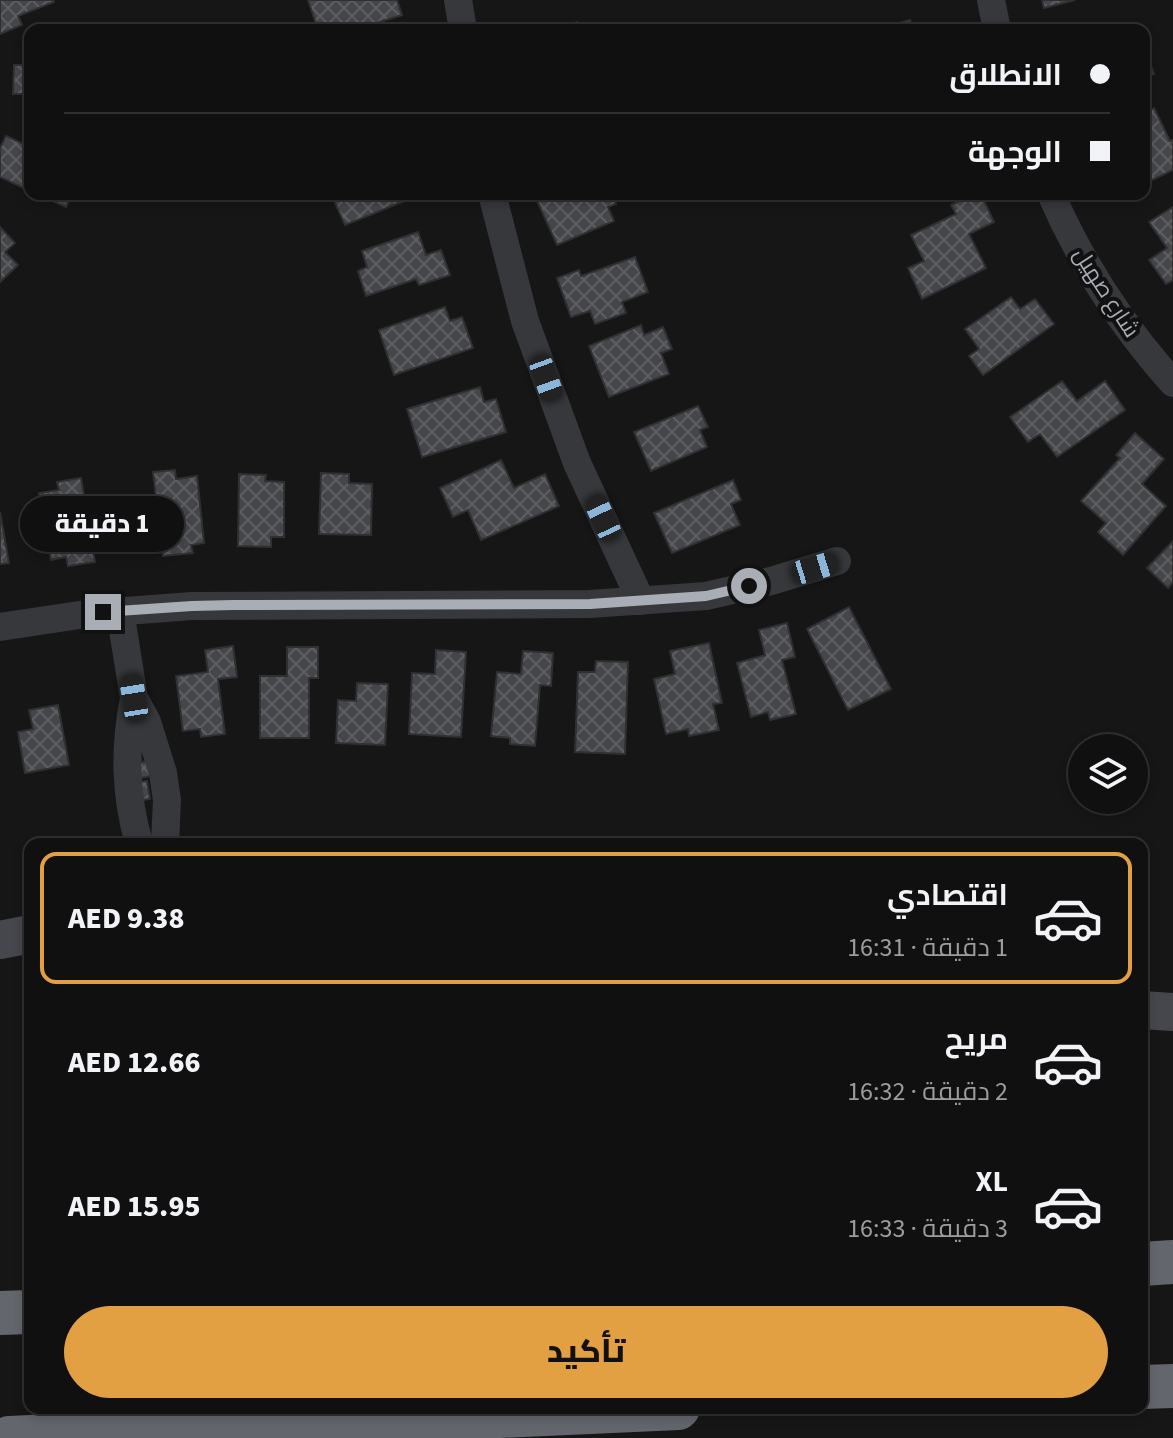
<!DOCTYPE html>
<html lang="ar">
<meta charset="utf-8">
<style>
body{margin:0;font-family:"Source Sans 3",Cairo,sans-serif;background:#19191a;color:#f1f3f6;direction:rtl;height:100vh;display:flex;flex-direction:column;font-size:30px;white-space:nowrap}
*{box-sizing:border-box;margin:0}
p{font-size:26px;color:#9c9d9f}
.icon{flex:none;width:44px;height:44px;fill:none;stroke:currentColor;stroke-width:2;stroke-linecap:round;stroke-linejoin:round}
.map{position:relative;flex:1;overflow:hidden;direction:ltr}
.side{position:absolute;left:24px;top:838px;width:1124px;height:576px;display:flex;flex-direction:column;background:#101011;border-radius:16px;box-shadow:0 4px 12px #0003,0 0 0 2px #303031;direction:rtl}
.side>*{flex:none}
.hud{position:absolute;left:24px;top:24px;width:1126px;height:176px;border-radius:16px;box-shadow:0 4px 12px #0003,0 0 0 2px #303031;direction:rtl;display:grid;align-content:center;height:176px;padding:0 40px;background:#101011}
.fabs{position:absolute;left:1068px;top:734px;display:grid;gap:16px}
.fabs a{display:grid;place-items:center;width:80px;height:80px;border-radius:50%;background:#101011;box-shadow:0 4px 12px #0003,0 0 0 2px #303031;font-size:40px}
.end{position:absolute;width:36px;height:36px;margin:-18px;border:10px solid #a9aeb6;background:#111;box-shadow:0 0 0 4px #111}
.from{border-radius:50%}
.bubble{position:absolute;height:56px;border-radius:28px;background:#101011;box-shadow:0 4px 12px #0003,0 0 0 2px #303031;font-size:26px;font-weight:800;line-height:56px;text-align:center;direction:rtl}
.car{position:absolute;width:24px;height:48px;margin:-24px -12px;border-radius:10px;box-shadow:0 0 6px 2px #0007;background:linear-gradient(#222 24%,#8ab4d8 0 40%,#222 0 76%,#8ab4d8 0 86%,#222 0)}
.hud b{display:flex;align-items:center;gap:28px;height:76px;font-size:30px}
.hud b+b{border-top:2px solid #303031}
.hud i{width:20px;height:20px;background:#f1f3f6}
ul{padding:14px 0 0;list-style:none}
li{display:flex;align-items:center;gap:24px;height:132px;margin:0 16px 12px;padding:0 24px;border:4px solid transparent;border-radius:16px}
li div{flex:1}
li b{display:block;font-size:30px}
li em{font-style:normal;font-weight:800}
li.active{border-color:#e2a043}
li>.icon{width:72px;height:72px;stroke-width:1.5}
.primary-button{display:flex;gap:16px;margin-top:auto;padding:16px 40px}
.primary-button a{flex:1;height:92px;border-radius:48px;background:#e2a043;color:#111;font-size:32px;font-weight:800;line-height:92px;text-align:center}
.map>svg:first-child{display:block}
.building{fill:url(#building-cross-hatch);stroke:#303033;stroke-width:2}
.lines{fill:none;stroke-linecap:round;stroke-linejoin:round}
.street{stroke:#37383c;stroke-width:28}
.secondary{stroke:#45474c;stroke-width:38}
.highway{stroke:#63676d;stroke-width:44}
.route{stroke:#a9aeb6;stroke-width:10}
.labels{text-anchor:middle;stroke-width:8;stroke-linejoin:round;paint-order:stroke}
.street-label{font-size:22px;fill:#a9aeb6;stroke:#111112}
</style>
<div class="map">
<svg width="1173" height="1438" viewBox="0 0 1173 1438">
<defs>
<pattern id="building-cross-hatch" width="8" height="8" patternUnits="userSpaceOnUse" patternTransform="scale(2)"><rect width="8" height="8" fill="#45464a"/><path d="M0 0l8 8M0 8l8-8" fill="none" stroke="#5d5e62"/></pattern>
</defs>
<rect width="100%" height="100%" fill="#161617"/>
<path class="building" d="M0,0H53L54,2L18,16L22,25L0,34Z
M308,0H397L402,15L355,30H318Z
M1042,0H1075L1044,8Z
M910,20L913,30H875Z
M577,22L579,30H554Z
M1144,48L1154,74L1144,78Z
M14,65H30V113L29,94H13Z
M1154,108L1170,141L1173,140V170L1144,184V113Z
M6,136L30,147V191L0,177V148Z
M37,194H72L66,207Z
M331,194H422L345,225Z
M534,194H559L561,199L572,194H612L616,204L608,207L614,221L557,245Z
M974,194H981L994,222L969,234L986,268L922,299L908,268L924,261L911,235L956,214L951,205Z
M1173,207V280L1166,284L1149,260L1167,248L1149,222Z
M0,227L15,243L5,252L18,265L0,282Z
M418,232L426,255L441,250L450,275L419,285L416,279L366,296L358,271L367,267L362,251Z
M635,257L648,292L622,302L626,313L595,324L590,311L571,317L557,278L579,270L581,276Z
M1011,297L1020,309L1035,299L1054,324L983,375L969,356L979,349L965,329Z
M445,307L450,321L462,317L473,348L394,375L379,330Z
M641,325L644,335L663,327L672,349L661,353L669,374L609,397L589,346Z
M1062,381L1077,401L1105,381L1125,410L1057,457L1040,434L1028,442L1010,417Z
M480,387L484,402L496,399L506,432L422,457L407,409Z
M698,406L708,427L700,430L707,447L651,471L634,432Z
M1135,433L1164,459L1142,484L1166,506L1123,555L1098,532L1106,523L1081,501L1120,458L1116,455Z
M501,460L514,488L545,474L559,506L481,540L468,510L453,517L440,488Z
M175,470L176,479L197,476L204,543L191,545L193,553L163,556L153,472Z
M321,473L349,474V483L372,484L371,535L319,534Z
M239,474L266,475L265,481L284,482V537H271V547L238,546Z
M81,478L95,562L68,566L66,557L51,560L39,493L59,490L57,482Z
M733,480L741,500L731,504L740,525L672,553L654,513Z
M0,512L9,563L0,564Z
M1173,541V582L1168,588L1147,568Z
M849,607L891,689L848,710L807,629Z
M787,623L795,657L782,660L796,714L770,720L768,712L751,717L737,663L765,655L759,630Z
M709,643L722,703L713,704L719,730L689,736L688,729L666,734L654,679L675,674L670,651Z
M233,646L237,677L218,679L225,734L201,737L200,729L183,731L176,676L208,672L205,650Z
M287,647H318V678H309V738H260V676H287Z
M436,650L466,652L461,737L409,734L412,673L435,674Z
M523,651L553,653L551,686L540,685L535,746L510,744V738L491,736L497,672L521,674Z
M596,661L628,662L625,754L575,752L578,672H595Z
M357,683L388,684L385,745L336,743L338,700L356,701Z
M58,705L69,765L25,773L18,732L33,729L29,710Z
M147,761L151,776L135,779L132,764Z
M147,781L150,799L136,801L133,783Z"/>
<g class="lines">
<path class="street" d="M458,0L463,30
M991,0L997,30
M492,194L525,321L577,463L641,601
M1051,194C1081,263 1123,327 1173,383
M120,611L134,698L147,722L163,773L167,800L165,844
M0,627L86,614L192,606L590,604L706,596L771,581L837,561
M134,698C124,750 125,793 139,844"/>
<path class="secondary" d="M0,940L30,934
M1142,1010L1173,1012"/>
<path class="highway" d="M1142,1264L1173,1262
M0,1313L30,1312
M1142,1387L1173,1386
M9,1438L678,1408"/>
</g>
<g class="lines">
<path class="route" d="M103,612L192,606L233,605L590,604L706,596L749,586"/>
</g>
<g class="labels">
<g class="street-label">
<text transform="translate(1107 292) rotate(57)" y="8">شارع صهيل</text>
</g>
</g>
</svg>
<div class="fabs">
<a><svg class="icon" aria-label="layers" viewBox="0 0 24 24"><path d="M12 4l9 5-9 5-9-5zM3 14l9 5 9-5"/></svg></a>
</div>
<i class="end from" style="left:749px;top:586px"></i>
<i class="end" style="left:103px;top:612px"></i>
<div class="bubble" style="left:20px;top:496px;width:164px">1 دقيقة</div>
<i class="car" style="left:546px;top:378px;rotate:160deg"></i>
<i class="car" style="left:603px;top:518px;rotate:335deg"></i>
<i class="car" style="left:815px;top:568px;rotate:73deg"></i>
<i class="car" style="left:134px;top:698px;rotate:351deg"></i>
<div class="hud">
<b><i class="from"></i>الانطلاق</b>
<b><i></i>الوجهة</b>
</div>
<section class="side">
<ul>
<li class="active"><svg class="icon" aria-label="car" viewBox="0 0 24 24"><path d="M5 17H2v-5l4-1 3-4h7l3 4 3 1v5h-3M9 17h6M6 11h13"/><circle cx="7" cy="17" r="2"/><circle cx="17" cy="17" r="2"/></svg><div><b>اقتصادي</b><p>1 دقيقة · 16:31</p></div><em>AED 9.38</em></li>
<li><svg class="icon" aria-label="car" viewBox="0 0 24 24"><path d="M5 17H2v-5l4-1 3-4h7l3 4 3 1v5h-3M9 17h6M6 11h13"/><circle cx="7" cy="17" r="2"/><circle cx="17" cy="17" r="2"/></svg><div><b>مريح</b><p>2 دقيقة · 16:32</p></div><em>AED 12.66</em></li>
<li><svg class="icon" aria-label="car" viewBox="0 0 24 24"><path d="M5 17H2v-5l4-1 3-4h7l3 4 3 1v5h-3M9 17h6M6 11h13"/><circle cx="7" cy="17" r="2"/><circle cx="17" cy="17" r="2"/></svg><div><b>XL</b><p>3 دقيقة · 16:33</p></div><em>AED 15.95</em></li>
</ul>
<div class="primary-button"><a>تأكيد</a></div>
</section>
</div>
